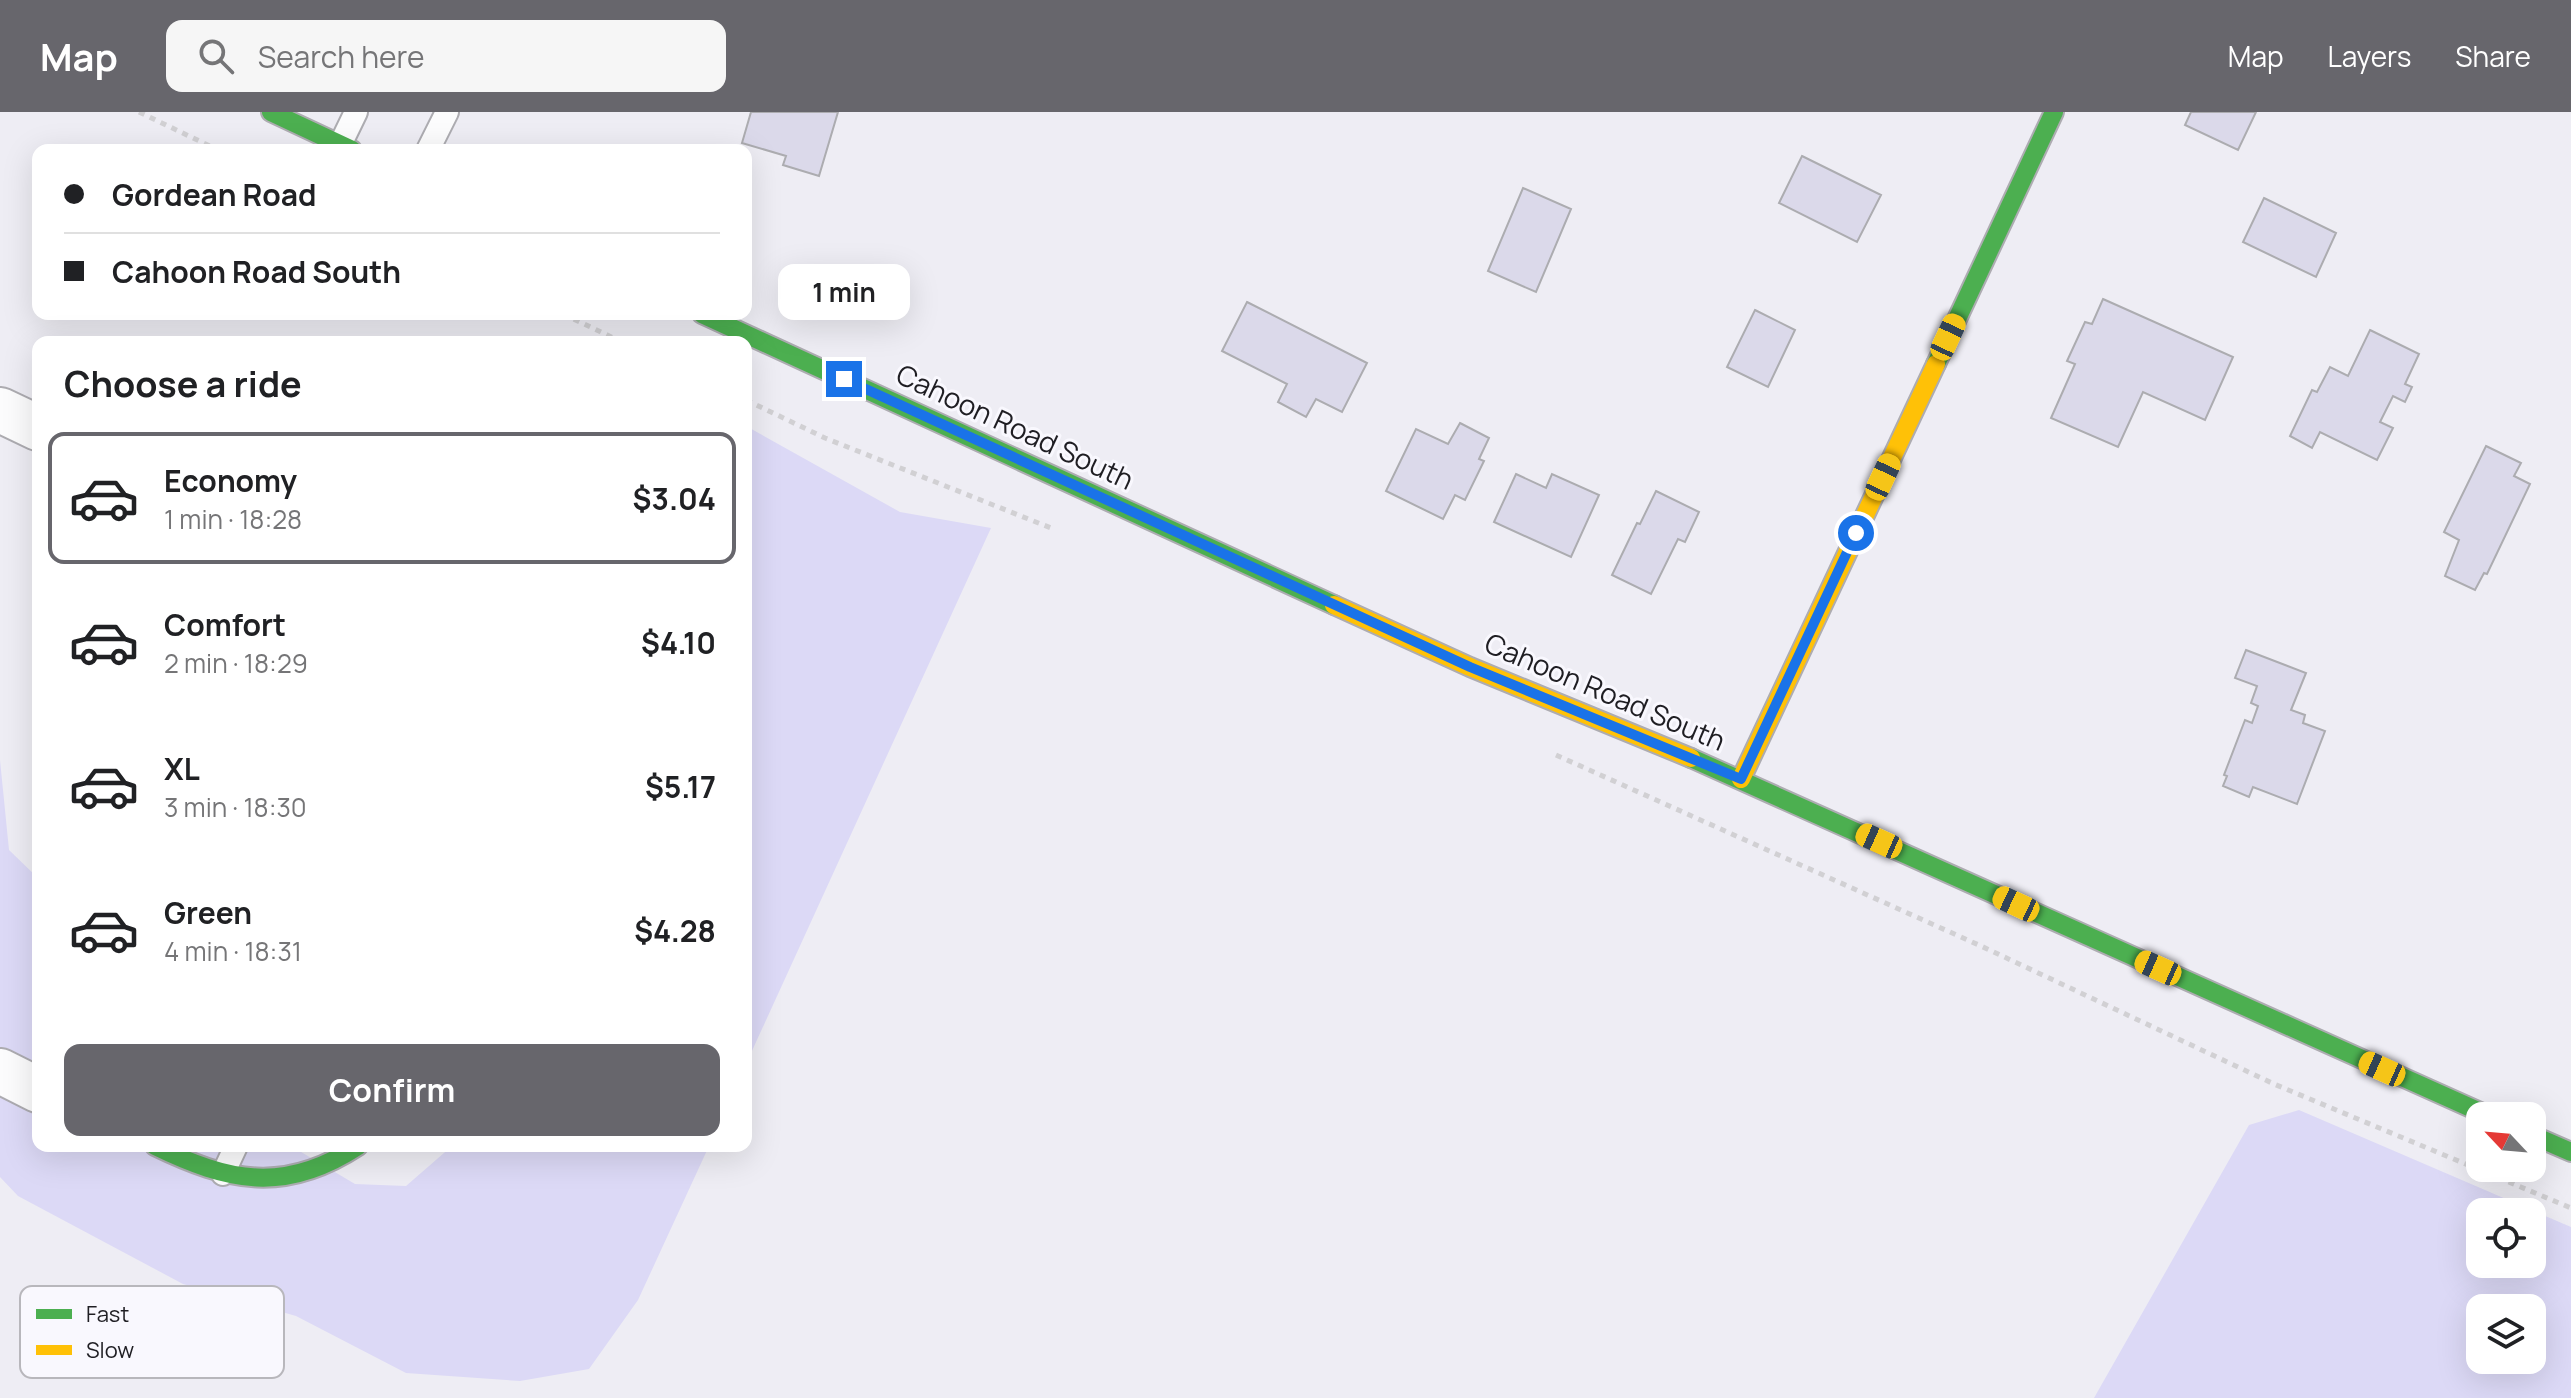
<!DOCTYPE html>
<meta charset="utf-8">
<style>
body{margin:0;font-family:Manrope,sans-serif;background:#f6f6f6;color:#202124;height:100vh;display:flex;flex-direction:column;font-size:30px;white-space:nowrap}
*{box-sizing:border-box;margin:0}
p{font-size:26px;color:#757577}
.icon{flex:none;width:44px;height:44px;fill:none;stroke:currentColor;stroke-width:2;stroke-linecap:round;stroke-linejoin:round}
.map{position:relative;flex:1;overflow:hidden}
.drawer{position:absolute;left:32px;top:224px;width:720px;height:816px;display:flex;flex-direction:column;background:#fff;border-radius:16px;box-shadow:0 8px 32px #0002}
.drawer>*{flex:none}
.banner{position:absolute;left:32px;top:32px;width:720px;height:176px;border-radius:16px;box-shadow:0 8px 32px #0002;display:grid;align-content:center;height:176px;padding:0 32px;background:#fff}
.needle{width:52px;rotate:296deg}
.controls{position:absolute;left:2466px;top:990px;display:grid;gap:16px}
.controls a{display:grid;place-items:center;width:80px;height:80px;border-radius:16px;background:#fff;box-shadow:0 8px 32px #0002;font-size:40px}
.end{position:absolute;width:36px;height:36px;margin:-18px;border:10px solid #1a73e8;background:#fff;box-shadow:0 0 0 4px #fff}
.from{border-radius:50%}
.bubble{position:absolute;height:56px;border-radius:16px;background:#fff;box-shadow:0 8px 32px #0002;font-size:26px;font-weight:700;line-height:56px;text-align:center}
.car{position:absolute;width:24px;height:48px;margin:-24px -12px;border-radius:10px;box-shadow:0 0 6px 2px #0007;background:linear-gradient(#f5c518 24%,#345 0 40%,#f5c518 0 76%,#345 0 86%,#f5c518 0)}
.banner b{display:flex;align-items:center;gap:28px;height:76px;font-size:30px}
.banner b+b{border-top:2px solid #e0e0e0}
.banner i{width:20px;height:20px;background:#202124}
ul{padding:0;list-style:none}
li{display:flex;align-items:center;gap:24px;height:132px;margin:0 16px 12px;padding:0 16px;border:4px solid transparent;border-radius:16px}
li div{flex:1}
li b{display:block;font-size:30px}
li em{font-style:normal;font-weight:700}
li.active{border-color:#67666c}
li>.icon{width:72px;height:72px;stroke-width:1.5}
h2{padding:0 32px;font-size:36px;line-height:96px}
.action{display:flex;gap:16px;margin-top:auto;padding:16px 32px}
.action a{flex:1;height:92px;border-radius:16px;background:#67666c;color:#fff;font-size:32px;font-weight:700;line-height:92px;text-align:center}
header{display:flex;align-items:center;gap:48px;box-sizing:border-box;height:112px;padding:0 40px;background:#67666c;color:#fff}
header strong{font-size:38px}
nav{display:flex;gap:44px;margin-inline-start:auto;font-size:28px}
.search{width:560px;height:72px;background:#f6f6f6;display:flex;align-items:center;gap:20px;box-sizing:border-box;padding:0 28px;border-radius:16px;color:#757577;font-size:30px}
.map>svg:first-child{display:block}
.green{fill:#dcd9f6;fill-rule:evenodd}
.building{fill:#dbd9ea;stroke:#acacb0;stroke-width:2}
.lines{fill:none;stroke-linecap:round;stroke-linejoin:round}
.lane-casing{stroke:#adacb1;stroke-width:26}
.street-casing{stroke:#adacb1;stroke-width:48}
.fast-casing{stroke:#adacb1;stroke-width:22}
.slow-casing{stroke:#adacb1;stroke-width:22}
.path{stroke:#d1d0d3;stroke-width:5;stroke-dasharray:6 6;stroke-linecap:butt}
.lane{stroke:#fcfcfd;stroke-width:22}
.street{stroke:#fcfcfd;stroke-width:44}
.fast{stroke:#4caf50;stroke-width:18}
.slow{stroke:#ffc107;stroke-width:18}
.route{stroke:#1a73e8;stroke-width:10}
.labels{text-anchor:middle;stroke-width:6;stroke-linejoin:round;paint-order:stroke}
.street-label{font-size:28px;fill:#1f1e23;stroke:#f9f8fe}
.key{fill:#f9f8fe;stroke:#b8b7bc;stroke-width:2}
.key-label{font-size:22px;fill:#1f1e23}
</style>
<header>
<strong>Map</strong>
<div class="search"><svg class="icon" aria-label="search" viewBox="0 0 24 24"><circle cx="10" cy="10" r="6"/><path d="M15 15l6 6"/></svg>Search here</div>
<nav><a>Map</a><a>Layers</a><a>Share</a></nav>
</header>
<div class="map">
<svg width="2571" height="1286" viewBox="0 0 2571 1286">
<rect width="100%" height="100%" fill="#eeedf4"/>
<path class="green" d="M746,314L900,400L991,416L746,952Z
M0,648L9,738L38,766V1034H291L355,1072L406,1074L452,1034H709L638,1188L589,1257L520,1269L406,1261L296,1204L183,1172L18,1084L0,1065Z
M2299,998L2571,1115V1286H2094L2249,1013ZM2480,1100H2532V1152H2480ZM2480,1196H2532V1248H2480Z"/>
<path class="building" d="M751,0H838L819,64L783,53L786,44L742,31Z
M2191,0H2256L2238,38L2185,13Z
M1802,44L1881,83L1857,130L1779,91Z
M1523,76L1571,97L1536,180L1488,159Z
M2264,86L2336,121L2316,165L2243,130Z
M2103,187L2233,245L2205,308L2143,280L2118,335L2051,306L2075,252L2067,249L2085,210L2092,212Z
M1247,190L1367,251L1342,300L1316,287L1306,305L1278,290L1287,272L1222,239Z
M1755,198L1795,218L1768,275L1727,255Z
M2370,218L2419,242L2405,272L2412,275L2405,290L2393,284L2380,310L2393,316L2377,348L2320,320L2312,336L2290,324L2312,278L2317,280L2330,255L2348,264Z
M1460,311L1489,326L1479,347L1484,349L1465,388L1455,383L1443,407L1386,379L1416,317L1448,332Z
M2486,334L2521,351L2514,364L2530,372L2487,462L2484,461L2475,478L2445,464L2459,428L2444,420Z
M1516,362L1546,376L1552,362L1599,383L1571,445L1494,410Z
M1656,379L1699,400L1685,430L1678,427L1651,482L1612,463L1637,411L1640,412Z
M2246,538L2306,561L2291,598L2305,603L2303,611L2325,619L2297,692L2253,675L2249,685L2223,674L2227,664L2224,663L2245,608L2252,611L2258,594L2251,591L2257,574L2235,566Z"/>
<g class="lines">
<g class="lane-casing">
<path id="lane" d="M340,33L356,0
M428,38L447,0
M223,1062L236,1034"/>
</g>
<g class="street-casing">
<path id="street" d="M0,298L38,316
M0,959L38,978"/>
</g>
<g class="fast-casing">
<path id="fast" d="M271,0L352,38
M702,202L1334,493
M1936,252L2054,0
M1691,646L2489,1004
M2532,1023L2571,1040
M155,1034C229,1070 285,1082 358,1034"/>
</g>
<g class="slow-casing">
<path id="slow" d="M1334,493L1470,555L1691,646
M1741,667L1936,252"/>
</g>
<path class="path" d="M139,0L218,38
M563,202L622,230
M746,288L825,326L1051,416
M1556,643L1981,834L2274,972L2571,1096"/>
<use href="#lane" class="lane"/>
<use href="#street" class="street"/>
<use href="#fast" class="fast"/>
<use href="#slow" class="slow"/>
</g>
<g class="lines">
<path class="route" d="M844,267L1470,555L1741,667L1856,421"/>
</g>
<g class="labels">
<g class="street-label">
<text transform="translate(1015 315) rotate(25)" y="10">Cahoon Road South</text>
<text transform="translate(1605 580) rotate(23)" y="10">Cahoon Road South</text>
</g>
</g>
<rect x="20" y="1174" width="264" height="92" rx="12" class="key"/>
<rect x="36" y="1197" width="36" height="10" fill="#4caf50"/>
<rect x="36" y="1233" width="36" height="10" fill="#ffc107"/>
<g class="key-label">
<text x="86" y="1210">Fast</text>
<text x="86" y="1246">Slow</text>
</g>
</svg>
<div class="controls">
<a><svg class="needle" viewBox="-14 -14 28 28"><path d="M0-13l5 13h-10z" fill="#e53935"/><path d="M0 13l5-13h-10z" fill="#757577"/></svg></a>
<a><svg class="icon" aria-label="locate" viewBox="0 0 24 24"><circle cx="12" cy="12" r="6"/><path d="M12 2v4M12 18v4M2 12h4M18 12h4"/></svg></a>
<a><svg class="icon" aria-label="layers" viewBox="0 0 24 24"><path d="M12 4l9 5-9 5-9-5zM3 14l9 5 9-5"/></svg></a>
</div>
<i class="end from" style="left:1856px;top:421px"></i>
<i class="end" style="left:844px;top:267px"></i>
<div class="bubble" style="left:778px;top:152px;width:132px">1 min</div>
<i class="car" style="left:1948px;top:225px;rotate:25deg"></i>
<i class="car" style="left:1883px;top:365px;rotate:25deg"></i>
<i class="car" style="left:1879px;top:729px;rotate:294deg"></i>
<i class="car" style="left:2016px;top:792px;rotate:295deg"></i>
<i class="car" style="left:2158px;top:856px;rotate:294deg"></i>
<i class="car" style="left:2382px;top:957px;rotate:294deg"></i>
<div class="banner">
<b><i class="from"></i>Gordean Road</b>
<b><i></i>Cahoon Road South</b>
</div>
<section class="drawer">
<h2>Choose a ride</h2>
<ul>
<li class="active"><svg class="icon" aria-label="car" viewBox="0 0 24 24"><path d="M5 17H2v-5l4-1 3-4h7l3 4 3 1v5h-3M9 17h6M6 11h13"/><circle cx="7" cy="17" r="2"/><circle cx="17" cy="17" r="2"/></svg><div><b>Economy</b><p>1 min · 18:28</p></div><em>$3.04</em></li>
<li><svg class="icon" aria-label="car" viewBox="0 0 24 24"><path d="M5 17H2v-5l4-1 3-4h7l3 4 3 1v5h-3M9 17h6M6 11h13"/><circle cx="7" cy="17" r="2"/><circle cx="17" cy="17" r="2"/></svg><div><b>Comfort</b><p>2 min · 18:29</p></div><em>$4.10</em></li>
<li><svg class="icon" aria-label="car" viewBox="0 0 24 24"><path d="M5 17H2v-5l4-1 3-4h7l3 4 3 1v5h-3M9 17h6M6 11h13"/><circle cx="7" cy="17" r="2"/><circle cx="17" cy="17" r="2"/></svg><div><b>XL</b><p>3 min · 18:30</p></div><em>$5.17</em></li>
<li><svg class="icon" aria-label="car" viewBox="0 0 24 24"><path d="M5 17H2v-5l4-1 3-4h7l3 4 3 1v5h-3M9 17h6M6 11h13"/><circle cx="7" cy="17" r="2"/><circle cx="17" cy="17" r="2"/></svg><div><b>Green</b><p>4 min · 18:31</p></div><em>$4.28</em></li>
</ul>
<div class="action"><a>Confirm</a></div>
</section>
</div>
